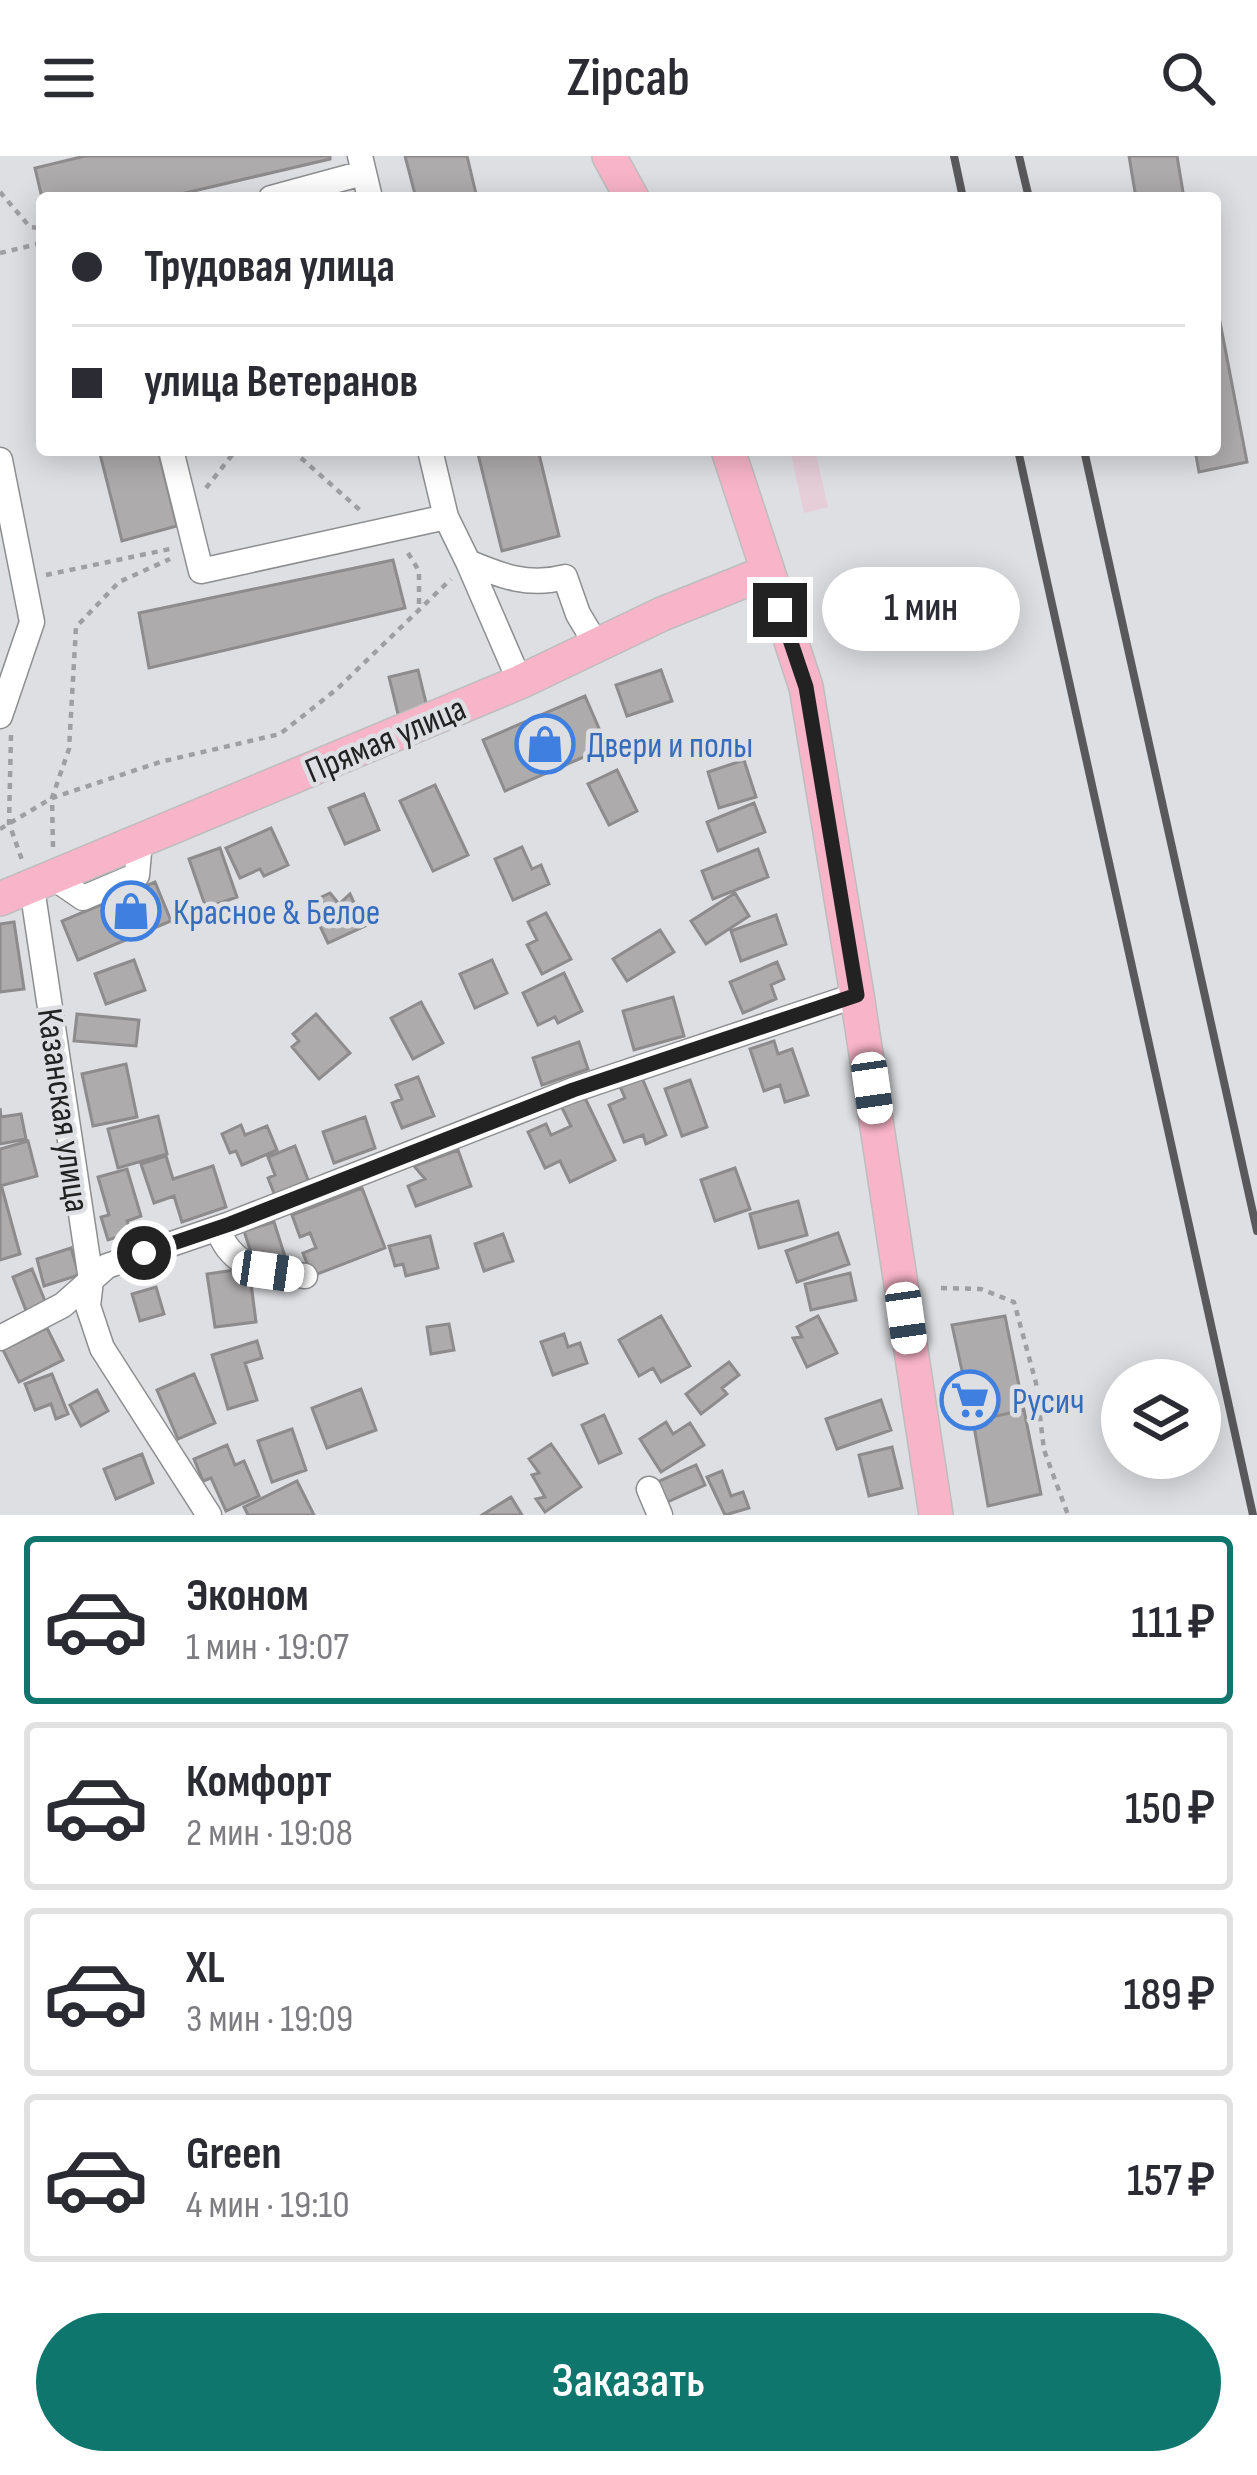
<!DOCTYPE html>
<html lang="ru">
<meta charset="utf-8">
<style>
body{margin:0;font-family:"Sofia Sans Condensed",sans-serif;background:#f7f7f7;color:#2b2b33;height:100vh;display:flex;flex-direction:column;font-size:45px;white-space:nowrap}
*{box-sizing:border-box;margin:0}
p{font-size:39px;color:#7c7c81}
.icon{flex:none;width:66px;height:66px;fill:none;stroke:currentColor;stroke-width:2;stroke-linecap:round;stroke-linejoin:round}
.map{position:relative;height:1359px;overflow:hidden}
.panel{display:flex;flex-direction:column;background:#fff;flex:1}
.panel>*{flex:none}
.banner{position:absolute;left:36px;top:36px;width:1185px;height:264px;border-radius:12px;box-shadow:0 6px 30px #0003;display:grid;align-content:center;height:264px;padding:0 36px;background:#fff}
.buttons{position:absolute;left:1101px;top:1203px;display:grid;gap:24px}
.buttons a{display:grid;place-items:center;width:120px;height:120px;border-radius:50%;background:#fff;box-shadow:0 6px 30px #0003;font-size:60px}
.end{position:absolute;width:54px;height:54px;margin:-27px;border:15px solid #222223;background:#fff;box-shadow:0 0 0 6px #fff}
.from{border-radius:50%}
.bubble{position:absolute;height:84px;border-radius:42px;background:#fff;box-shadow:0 6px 30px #0003;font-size:39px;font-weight:600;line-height:84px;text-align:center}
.car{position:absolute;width:36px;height:72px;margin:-36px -18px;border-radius:15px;box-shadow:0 0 9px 3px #0007;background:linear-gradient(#fff 24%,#345 0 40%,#fff 0 76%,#345 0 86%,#fff 0)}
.banner b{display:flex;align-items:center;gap:42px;height:114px;font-size:45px}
.banner b+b{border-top:3px solid #e1e1e2}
.banner i{width:30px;height:30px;background:#2b2b33}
ul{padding:21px 0 0;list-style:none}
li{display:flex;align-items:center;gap:36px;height:168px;margin:0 24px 18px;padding:0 12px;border:6px solid #e1e1e2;border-radius:12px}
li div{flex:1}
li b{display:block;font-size:45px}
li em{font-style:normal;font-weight:600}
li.current{border-color:#0f766e}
li>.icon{width:108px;height:108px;stroke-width:1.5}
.button{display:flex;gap:24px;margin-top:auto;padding:24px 36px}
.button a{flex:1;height:138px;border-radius:72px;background:#0f766e;color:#fff;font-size:48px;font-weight:600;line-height:138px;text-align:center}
header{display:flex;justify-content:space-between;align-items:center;height:156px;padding:0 36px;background:#fff;font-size:54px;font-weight:600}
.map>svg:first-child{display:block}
.industrial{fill:#e6ced8}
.building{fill:#aeabad;stroke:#8d8b8c;stroke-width:3}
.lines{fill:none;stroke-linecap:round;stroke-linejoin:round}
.minor-casing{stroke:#8d8e90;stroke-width:27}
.major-casing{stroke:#bdbdbd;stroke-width:36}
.path{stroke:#9f9fa2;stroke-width:4.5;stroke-dasharray:6 6;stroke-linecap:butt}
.minor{stroke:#fff;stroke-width:24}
.major{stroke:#f8b4c8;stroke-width:33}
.rail{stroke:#59595b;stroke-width:8}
.route{stroke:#222223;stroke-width:15}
.labels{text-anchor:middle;stroke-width:9;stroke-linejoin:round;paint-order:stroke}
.street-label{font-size:36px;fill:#222223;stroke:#dedfe2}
.shop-label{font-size:36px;fill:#366cbe;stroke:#dedfe2;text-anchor:start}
</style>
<header><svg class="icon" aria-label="menu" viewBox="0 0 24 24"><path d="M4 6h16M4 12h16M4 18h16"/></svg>Zipcab<svg class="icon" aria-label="search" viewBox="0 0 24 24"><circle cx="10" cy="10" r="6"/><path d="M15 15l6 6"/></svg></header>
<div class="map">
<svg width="1257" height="1359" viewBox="0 0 1257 1359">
<rect width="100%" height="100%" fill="#dedfe2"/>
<path class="industrial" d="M790,294H815L828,351L804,357Z"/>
<path class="building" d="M85,0H330V3L164,42H42L35,12Z
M405,0H467L477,42H416Z
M1129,0H1177L1184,42H1136Z
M1215,140L1247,306L1199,316L1195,294H1215Z
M99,294H158L177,370L122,385Z
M477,294H538L559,380L502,395Z
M393,404L405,452L149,512L139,457Z
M418,514L428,555L399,562L389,521Z
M661,514L672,545L627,560L616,529Z
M585,540L607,591L505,635L483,584Z
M744,604L756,641L719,652L708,616Z
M617,614L637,655L609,669L588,628Z
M435,629L468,699L433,715L400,645Z
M364,638L379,674L345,688L329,652Z
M754,647L765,676L718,695L707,666Z
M271,672L288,709L264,720L260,713L240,722L226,692Z
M522,691L532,713L541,709L549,728L513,744L495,703Z
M220,692L237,741L206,752L189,703Z
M758,693L768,721L713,743L702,715Z
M155,726L171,765L78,804L62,765Z
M330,737L339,748L350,738L365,770L328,787L309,747Z
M735,737L749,760L706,788L691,765Z
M546,757L571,803L542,818L527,789L537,784L528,766Z
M776,759L786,788L741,805L731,775Z
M14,766L24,833L0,836V768Z
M660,774L674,796L627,825L613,803Z
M134,804L145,834L106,848L95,818Z
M492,804L507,837L475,852L460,818Z
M777,806L784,823L771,829L776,843L743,857L730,826Z
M564,817L582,855L558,867L555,861L538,869L523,837Z
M673,841L684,880L634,894L623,855Z
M421,846L443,887L413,903L391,862Z
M77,858L139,864L136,890L74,885Z
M316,858L350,897L319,923L292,891L299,885L293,878Z
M774,885L778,898L792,893L808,939L785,946L780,929L764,935L750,893Z
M579,886L588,913L542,929L533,902Z
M126,908L137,961L93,970L82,918Z
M640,917L666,979L646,988L643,979L624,986L609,949L625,942L618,926Z
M418,921L434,960L402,972L392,947L402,943L396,929Z
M690,924L707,971L682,980L665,933Z
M585,942L615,1004L570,1026L560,1005L545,1012L528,976L546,968L551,979L571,970L561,950Z
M0,952L1,961L21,958L26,983L0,988Z
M158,960L167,998L118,1012L108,973Z
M365,961L375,992L334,1007L323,976Z
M241,969L245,979L267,970L277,994L242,1009L236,995L230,997L222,978Z
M28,985L37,1020L0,1030V993Z
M295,990L310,1029L276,1042L268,1022L275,1019L268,1001Z
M458,994L471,1030L416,1050L408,1030L425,1023L414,1010Z
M166,1000L173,1023L213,1010L226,1051L182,1066L174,1040L154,1047L141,1008Z
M735,1012L750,1053L715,1065L701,1024Z
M127,1013L141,1060L127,1065L131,1077L108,1084L101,1061L109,1059L98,1021Z
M2,1032L20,1098L0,1104V1033Z
M362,1032L385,1092L312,1120L303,1097L316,1092L310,1077L300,1081L292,1059Z
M798,1045L807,1079L759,1092L750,1058Z
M274,1066L287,1107L254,1106L244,1075Z
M838,1077L849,1108L797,1126L786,1095Z
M503,1078L513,1105L484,1115L475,1088Z
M430,1080L438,1112L406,1120L403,1108L395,1110L389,1090Z
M71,1092L79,1119L44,1130L37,1103Z
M249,1112L256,1166L215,1171L207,1118Z
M32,1113L47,1150L27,1157L13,1121Z
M850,1117L856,1144L811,1154L805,1128Z
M156,1131L164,1158L140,1165L132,1138Z
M661,1160L690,1210L661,1226L653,1212L639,1220L619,1184Z
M818,1160L837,1197L807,1211L793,1182L802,1181L797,1171Z
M1005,1160L1024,1254L973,1265L952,1169Z
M449,1168L454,1194L431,1198L427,1171Z
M47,1172L63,1204L19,1226L3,1194Z
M564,1178L568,1191L580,1187L587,1207L553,1219L541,1186Z
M257,1185L262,1202L245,1207L257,1244L228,1253L212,1199Z
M729,1206L739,1219L722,1232L727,1238L701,1258L686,1238Z
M52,1218L68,1258L56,1263L51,1248L35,1254L25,1228Z
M194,1218L215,1267L178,1283L157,1234Z
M361,1233L376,1274L327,1292L312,1252Z
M97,1234L108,1255L81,1270L70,1249Z
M881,1244L891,1274L837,1293L826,1263Z
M1024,1254L1041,1338L988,1350L973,1265Z
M604,1259L621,1297L599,1307L582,1269Z
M666,1266L673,1278L690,1267L704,1289L661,1316L640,1283Z
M292,1273L306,1314L272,1326L258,1285Z
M551,1288L581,1331L545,1356L536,1343L545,1341L532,1319L539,1317L529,1303Z
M227,1289L235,1309L244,1305L259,1340L226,1355L211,1322L203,1325L194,1303Z
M892,1291L902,1332L869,1340L859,1299Z
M142,1298L153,1327L116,1343L104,1313Z
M696,1309L705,1329L665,1347L655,1327Z
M722,1315L731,1340L743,1336L749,1352L725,1359L707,1321Z
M297,1325L314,1359H248L244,1351Z
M511,1341L522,1359H482Z"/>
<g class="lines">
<g class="minor-casing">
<path id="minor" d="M360,0L370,42
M271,42L363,17
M171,294L201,415L446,361L430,294
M0,304L32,466L0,560
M446,361L468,406C501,420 529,431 565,421L578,458L596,488
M468,406L520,526
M54,722L83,742L137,719L140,685
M32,732L91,1124L88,1150L102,1192L209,1359
M218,1073C232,1114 266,1115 305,1120
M0,1182L63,1149L107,1110L230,1068L573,934L857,839
M649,1333L660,1359"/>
</g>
<g class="major-casing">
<path id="major" d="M609,0L632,42
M728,294L806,531L857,839L936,1359
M0,743L520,526L662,458L767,416"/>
</g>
<path class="path" d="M0,36L30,71L42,72
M0,97L42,87
M292,294L361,355
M206,332L236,294
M408,397L419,415V454
M46,419L170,393
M11,579L9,667L22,704
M0,673L52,642L160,606L280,578L337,533L451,423
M53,691L52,642L69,593L76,471L119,426L170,403
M941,1132L981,1133L1014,1146L1036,1227L1044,1294L1068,1359"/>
<use href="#minor" class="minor"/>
<use href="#major" class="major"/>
<path class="rail" d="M954,0L963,42
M1019,0L1029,42
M1018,294L1253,1359
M1084,294L1257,1075"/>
</g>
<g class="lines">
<path class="route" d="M144,1097L230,1068L573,934L857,839L806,531L780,454"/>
</g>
<defs>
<g id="shop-ring" transform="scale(3)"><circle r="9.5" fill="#dedfe2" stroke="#3f7fe0" stroke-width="1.5"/><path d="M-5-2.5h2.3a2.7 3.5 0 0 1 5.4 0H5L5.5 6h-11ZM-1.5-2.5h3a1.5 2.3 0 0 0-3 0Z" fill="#3f7fe0"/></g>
<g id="supermarket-ring" transform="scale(3)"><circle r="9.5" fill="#dedfe2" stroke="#3f7fe0" stroke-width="1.5"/><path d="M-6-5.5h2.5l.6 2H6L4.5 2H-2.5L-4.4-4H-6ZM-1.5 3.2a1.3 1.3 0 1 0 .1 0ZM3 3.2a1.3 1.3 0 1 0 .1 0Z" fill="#3f7fe0"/></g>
</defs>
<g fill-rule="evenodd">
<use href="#shop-ring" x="545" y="588"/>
<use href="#shop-ring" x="131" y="755"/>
<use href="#supermarket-ring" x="970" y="1244"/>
</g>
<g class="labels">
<g class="street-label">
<text transform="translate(385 582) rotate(-23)" y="13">Прямая улица</text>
<text transform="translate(65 954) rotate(82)" y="13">Казанская улица</text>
</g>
<g class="shop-label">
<text x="587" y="601">Двери и полы</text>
<text x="173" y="768">Красное &amp; Белое</text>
<text x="1012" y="1257">Русич</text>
</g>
</g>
</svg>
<div class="buttons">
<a><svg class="icon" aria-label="layers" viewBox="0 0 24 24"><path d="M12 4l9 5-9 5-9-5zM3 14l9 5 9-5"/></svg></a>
</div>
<i class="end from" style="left:144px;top:1097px"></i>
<i class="end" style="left:780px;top:454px"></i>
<div class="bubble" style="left:822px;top:411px;width:198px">1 мин</div>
<i class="car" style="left:872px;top:932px;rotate:172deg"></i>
<i class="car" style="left:268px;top:1115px;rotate:98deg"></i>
<i class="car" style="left:906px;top:1162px;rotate:172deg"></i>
<div class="banner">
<b><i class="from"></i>Трудовая улица</b>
<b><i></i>улица Ветеранов</b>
</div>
</div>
<section class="panel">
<ul>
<li class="current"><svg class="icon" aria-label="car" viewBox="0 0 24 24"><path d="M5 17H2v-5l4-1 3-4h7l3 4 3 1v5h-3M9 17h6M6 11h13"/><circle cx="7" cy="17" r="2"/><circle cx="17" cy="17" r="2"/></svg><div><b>Эконом</b><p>1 мин · 19:07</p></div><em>111 ₽</em></li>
<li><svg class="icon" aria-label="car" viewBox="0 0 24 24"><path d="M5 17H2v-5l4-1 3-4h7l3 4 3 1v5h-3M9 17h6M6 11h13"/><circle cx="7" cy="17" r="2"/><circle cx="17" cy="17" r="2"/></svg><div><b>Комфорт</b><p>2 мин · 19:08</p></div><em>150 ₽</em></li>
<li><svg class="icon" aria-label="car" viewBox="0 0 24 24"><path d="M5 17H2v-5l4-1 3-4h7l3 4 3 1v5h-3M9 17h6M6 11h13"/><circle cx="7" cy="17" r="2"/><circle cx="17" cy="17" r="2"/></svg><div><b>XL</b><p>3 мин · 19:09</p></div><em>189 ₽</em></li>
<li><svg class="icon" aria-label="car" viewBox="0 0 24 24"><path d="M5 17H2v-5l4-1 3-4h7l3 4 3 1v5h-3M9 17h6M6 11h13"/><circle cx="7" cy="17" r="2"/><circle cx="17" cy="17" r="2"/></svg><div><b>Green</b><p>4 мин · 19:10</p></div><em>157 ₽</em></li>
</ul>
<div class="button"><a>Заказать</a></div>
</section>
